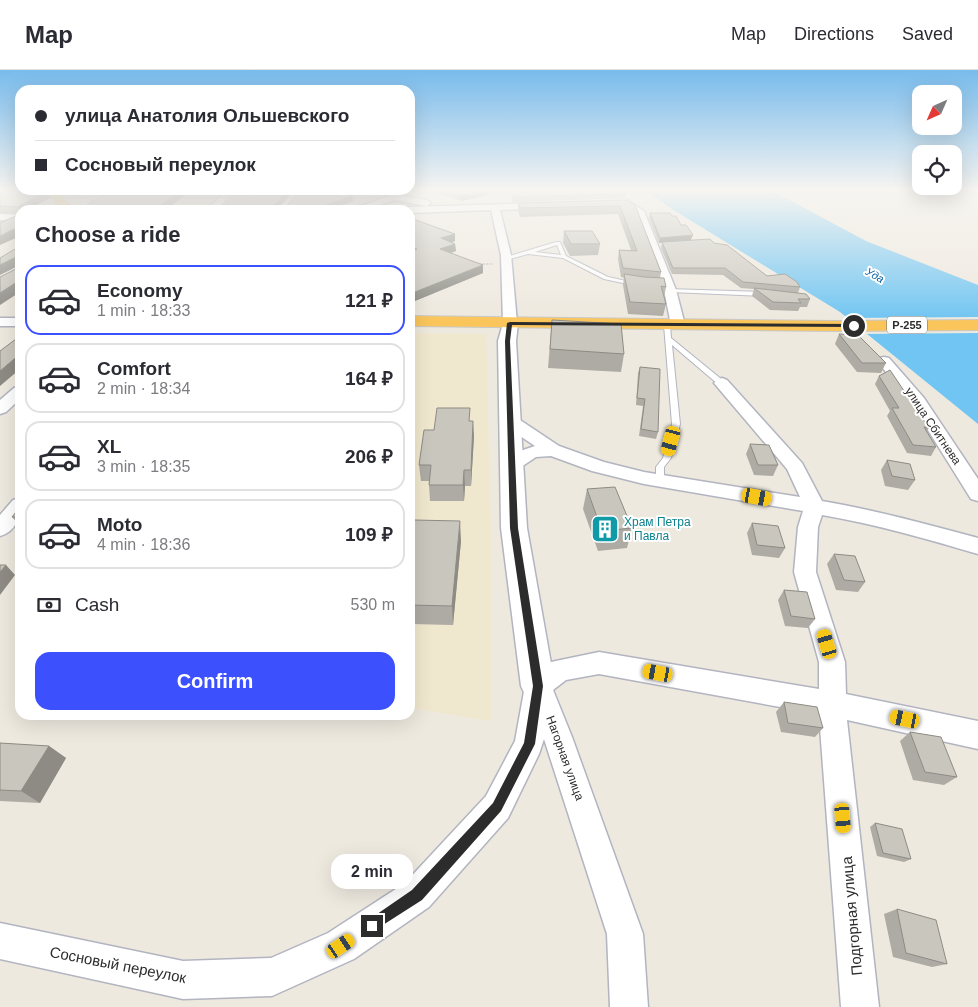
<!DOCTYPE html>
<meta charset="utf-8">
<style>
body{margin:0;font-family:Arial,sans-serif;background:#f2f2f3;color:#2b2b33;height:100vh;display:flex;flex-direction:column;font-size:19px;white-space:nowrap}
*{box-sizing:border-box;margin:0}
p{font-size:16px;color:#7c7c81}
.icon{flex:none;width:28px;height:28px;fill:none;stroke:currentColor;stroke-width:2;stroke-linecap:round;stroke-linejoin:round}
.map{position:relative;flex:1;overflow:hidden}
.details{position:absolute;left:15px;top:135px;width:400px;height:515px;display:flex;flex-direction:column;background:#fff;border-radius:15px;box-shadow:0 5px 20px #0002}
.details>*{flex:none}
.banner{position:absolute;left:15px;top:15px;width:400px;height:110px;border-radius:15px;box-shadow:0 5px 20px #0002;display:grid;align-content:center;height:110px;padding:0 20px;background:#fff}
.needle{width:32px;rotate:225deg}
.fabs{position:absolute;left:912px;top:15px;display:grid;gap:10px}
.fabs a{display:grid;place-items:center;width:50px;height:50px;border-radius:10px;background:#fff;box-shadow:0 5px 20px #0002;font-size:25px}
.end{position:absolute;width:22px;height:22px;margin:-11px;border:6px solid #2c2c2c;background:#fff;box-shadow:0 0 0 2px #fff}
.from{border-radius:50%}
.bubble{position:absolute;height:35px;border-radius:15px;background:#fff;box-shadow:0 5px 20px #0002;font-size:16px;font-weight:600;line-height:35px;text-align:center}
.car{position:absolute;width:15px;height:30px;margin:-15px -8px;border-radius:6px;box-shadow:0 0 4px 1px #0007;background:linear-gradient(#f5c518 24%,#345 0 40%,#f5c518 0 76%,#345 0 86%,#f5c518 0)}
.banner b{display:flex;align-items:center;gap:18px;height:48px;font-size:19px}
.banner b+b{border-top:1px solid #e1e1e2}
.banner i{width:12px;height:12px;background:#2b2b33}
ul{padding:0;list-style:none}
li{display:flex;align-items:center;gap:15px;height:70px;margin:0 10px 8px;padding:0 10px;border:2px solid #e1e1e2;border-radius:15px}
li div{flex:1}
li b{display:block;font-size:19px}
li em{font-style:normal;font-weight:600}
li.active{border-color:#3c50fe}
li>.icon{width:45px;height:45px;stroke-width:1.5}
h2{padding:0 20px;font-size:22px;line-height:60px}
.pay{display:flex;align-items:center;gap:12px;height:55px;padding:0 20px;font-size:19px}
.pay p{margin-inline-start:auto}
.primary-button{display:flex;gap:10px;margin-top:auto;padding:10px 20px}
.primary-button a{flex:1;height:58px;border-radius:15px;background:#3c50fe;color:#fff;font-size:20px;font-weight:600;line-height:58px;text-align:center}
header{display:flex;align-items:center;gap:30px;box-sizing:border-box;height:70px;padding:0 25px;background:#fff;border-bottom:1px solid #e1e1e2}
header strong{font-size:24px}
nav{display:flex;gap:28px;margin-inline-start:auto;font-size:18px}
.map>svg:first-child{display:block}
.education{fill:#f0e8ce}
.water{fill:#70c5f2}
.pier{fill:#eee9df}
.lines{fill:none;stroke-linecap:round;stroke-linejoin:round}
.service-casing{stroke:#b2b4c0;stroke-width:2}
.minor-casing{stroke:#b2b4c0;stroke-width:3}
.tertiary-casing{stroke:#b2b4c0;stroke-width:3}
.trunk-casing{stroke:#c8c8c8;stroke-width:2}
.path{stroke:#c8c8c8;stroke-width:2;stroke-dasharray:2 1;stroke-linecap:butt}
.service{fill:#fff;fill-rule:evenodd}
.minor{fill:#fff;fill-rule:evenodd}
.tertiary{fill:#fff;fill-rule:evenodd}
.trunk{fill:#fac65c;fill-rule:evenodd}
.wall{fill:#adaba3}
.shaded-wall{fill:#8d8b84}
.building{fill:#c9c7bd;stroke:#8d8b84}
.route{fill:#2c2c2c}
.labels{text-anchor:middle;stroke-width:4;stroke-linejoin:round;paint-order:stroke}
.far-water-label{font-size:11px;font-style:italic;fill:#0a62a3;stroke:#fff}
.shield{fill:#fff;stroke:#6b6b6b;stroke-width:1}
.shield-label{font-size:11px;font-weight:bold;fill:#2c2c2c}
.street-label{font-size:12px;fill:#2c2c2c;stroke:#fff}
.culture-label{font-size:12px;fill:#0d838f;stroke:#fff;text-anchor:start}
.near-street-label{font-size:15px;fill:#2c2c2c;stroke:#fff}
</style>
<header>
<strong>Map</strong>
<nav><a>Map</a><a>Directions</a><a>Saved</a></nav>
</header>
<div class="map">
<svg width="978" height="937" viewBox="0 0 978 937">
<rect width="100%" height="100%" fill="#eee9df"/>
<path class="education" d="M410,263L486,264L491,463V651L410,638Z"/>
<path class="water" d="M643,119H769L866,171L978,215V354L840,242L675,141Z"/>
<path class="pier" d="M978,247V263L864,264L845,248Z"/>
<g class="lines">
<g class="service-casing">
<path id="service" d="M85,120H89L86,124L95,128L109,124L111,125L95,130L83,126Z
M183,120H188L178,125L167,124L177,123Z
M556,172H560L566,186L608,207L640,214L637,216L604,209L563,188L528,184L506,190L503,188ZM557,175L561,185L535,182Z
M668,219L766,222L769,224L766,226L670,222L667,220Z
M667,253L670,255L671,268L726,313L719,315L672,275L680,354L671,388L664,397V410L660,413L656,410V397L663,388L672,354L664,255Z"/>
</g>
<g class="minor-casing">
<path id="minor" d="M227,120H236L216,140H206Z
M296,120H305L287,140H277Z
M391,120H399L398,125L427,130L431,133L427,136L394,130L365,140H350L389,126Z
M627,130L644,141L676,220L685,255L683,258H673L671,255L664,220L635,142L623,133Z
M546,133L549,134V138L500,140L511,185L517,253L510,257L503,253L501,185L491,140L410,143V140H403L408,137Z
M0,248H20V256H0Z
M884,287L889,288L924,328L978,409V431L971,429L911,333L877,291L879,288Z
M722,308L727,310L802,393L822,431C875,440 926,454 978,468V484C927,469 875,454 822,445L818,457L816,502L845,592L846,624L978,651V679L847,650L879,937H841L819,644L599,604L566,610L553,620L572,667L643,864L648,937H610L607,864L544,669L539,684L508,748L429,837L354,889L272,926L183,929L0,889V853L183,891L271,888L328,863L405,813L486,726L515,671L525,616L529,607L551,592L599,582L819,619V592L794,502L798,457L803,441L644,414L592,401L551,386L536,387L518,399L511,401L504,399L502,395L514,383L535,376L505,356L503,352L505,348H517L559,376L604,392L644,402L800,427L787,399L714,313L717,310Z
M20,316V329L6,342L0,344V330L14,318Z
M20,428C20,445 18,461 0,466V445L13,430Z"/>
</g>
<g class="tertiary-casing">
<path id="tertiary" d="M0,144L20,145V151L0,150Z
M510,248L516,250L518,253L516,271L527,458L555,616L550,627L538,631L526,627L521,616L501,458L498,271L504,250Z"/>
</g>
<g class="trunk-casing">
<path id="trunk" d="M46,120H57L73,140H61Z
M410,246L836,251L978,250V260L836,261L410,256Z"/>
</g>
<path class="path" d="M477,194H493"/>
<use href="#service" class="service"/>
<use href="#minor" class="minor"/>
<use href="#tertiary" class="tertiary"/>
<use href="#trunk" class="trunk"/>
</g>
<path class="wall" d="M0,119L46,122L50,128L20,140V143H0Z
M428,119H488V125L461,131L428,120Z
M520,119L626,124L625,128L513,132L512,129V125L520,124Z
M71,120H84L81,126H77Z
M88,120H115L184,126L110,121L97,124L89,123Z
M240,120H294L276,140H227L225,135Z
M352,126L353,131L330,140H288L287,135Z
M626,130L661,202L660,208L666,217L664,227L666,234L663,246L628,244L623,215L624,208L621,207L618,189L619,180H631L618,144L520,147L518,141V133Z
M650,143L672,146L681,155L691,170L714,173L767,206L800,217L798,223L810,229L807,237H800L798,241L770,240L752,226L754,219L741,218L723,205L672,204L661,178L662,173H659L649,148Z
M410,148L455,164V171L452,172L455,174L456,181L451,183L483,203L410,233Z
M564,161L600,174L598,185L570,186L563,173Z
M552,250L624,284L621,302L548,298Z
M839,264L886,293L881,303L857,302L835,274Z
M640,297L658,362L656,369L639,366L643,336L636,335L638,303Z
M879,306L929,358L926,362L936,377L931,386L907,383L887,346L890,341L875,314Z
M470,351L474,366L471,416H465L464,431H430L429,415V411H421L419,395L434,360Z
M750,374L778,395L773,406L754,405L746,384Z
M887,390L915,410L908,420L885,416L881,400Z
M587,419L632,458L627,478L598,481L583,439Z
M20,437V456L12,447Z
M752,453L785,478L779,488L752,485L747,463Z
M410,468L461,471L453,555L410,554Z
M834,484L865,512L858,522L836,520L827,494Z
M784,520L815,549L808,558L785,556L778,530Z
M784,632L823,658L815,667L781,662L776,642Z
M910,662L957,707L944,715L913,710L900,671Z
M0,673L49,676L66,688L40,733L0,731Z
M875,753L911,789L904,792L877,786L870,757Z
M897,839L947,894L932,897L893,887L884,844Z"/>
<path class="shaded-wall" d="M79,120H84L81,126Z
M95,120H115L97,124Z
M182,120L184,126L166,140H154Z
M288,120H294L275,140L274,135Z
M488,120V125L461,131V126Z
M46,122L50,128L27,140H20V142L17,137Z
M352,126L353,131L330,140H312Z
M14,159L18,167L0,175V166Z
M455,164V171L441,176V168Z
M693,165L691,170L659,173L660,168Z
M455,174L456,181L440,187V179Z
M16,187L20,195L0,205V195Z
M483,195V203L410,233V224Z
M20,210V222L0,235V223Z
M20,284V299L0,316V301Z
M473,351L474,366L471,416V400Z
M464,400L465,416L464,431L463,415Z
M460,451L461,471L453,555L452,536Z
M6,495L15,505L0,525V502Z
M49,676L66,688L40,733L21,721Z"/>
<path class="building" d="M0,119L45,120L46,122L17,137L0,136Z
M440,119H488V120L461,126Z
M520,119H622L626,124L513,127L512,125L522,123Z
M111,120H181L154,140H79Z
M240,120H288L274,135H225Z
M301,120H325L352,126L312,140H299L287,135Z
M626,130L635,135L661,202L623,198L619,180L637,181L620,136L521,138L518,133Z
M650,143H670L672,146H676L681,155H686L693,165L660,168Z
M18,145H20V171L14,159L0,166V153Z
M410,148L455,164L441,168L455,174L440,179L483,195L410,224V182L417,179L410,177Z
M564,161H592L600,174H571Z
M710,169L714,173L727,175L767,206L785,204L797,212L800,217L743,212L725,198H673L662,172Z
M20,176V210L0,223V207L16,199V187L0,195V188Z
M624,204L644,207L664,208L666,217L661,216L666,234L630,232Z
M754,218L806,224L810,229H798L801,233L773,232Z
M552,250L621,254L624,284L550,279Z
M839,264L858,265L886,293H862Z
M16,269H20V284L0,301V281Z
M640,297L660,299L658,362L641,359L645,329L637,328Z
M890,300L929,358L924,357L936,377L913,375L892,338H899L879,306Z
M437,338H470L469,351H473L471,400H464L463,415H429L431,395H419L424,360H434Z
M750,374L769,375L778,395H758Z
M887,390L910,394L915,410L892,406Z
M615,417L632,458L602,461L587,419Z
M20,437V447H12Z
M414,450L460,451L452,536L410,535V468Z
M752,453L778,456L785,478L757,475Z
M834,484L855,486L865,512L844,510Z
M0,495H6L0,502Z
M784,520L807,522L815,549L791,546Z
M784,632L817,637L823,658L788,653Z
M910,662L941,667L957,707L925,702Z
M0,673L49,676L21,721L0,720Z
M875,753L902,759L911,789L883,783Z
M897,839L936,850L947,894L906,883Z"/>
<linearGradient id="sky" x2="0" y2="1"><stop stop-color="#78bbec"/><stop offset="0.48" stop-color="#f7f5f1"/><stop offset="1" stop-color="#f7f5f1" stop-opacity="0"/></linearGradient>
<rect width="978" height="250" fill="url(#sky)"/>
<path class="route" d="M510,252L854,254L857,256L854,257L512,255L510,271L518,458L543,616L535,674L501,741L422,830L372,862L367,860L365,856L367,851L412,820L493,733L524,673L533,616L510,458L505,271L507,253Z"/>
<defs>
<g id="building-square" transform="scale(1.4375)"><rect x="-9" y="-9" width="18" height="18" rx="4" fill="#0f9aa8" stroke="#fff"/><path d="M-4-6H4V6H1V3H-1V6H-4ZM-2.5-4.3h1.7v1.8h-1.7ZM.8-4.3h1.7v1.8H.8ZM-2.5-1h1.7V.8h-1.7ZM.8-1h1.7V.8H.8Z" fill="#fff"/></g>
</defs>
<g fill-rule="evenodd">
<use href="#building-square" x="605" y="459"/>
</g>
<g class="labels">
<g class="far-water-label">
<text transform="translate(875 205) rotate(29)" y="4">Уда</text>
</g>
<rect class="shield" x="887" y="246.5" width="40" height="17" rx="4"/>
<g class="shield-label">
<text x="907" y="259">Р-255</text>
</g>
<g class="street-label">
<text transform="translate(933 356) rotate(56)" y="4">улица Сбитнева</text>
<text transform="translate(565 688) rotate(70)" y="4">Нагорная улица</text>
</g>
<g class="culture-label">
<text x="624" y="456">Храм Петра<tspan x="624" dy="14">и Павла</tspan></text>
</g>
<g class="near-street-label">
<text transform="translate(852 846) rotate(-95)" y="5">Подгорная улица</text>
<text transform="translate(118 895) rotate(11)" y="5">Сосновый переулок</text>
</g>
</g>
</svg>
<div class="fabs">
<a><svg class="needle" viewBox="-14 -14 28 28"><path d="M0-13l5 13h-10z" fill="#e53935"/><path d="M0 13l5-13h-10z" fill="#7c7c81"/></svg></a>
<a><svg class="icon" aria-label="locate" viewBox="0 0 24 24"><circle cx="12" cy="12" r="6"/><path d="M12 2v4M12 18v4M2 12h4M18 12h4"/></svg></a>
</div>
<i class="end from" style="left:854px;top:256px"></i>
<i class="end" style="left:372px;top:856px"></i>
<div class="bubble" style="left:331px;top:784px;width:82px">2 min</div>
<i class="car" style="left:671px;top:371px;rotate:195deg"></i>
<i class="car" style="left:757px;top:427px;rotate:100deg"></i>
<i class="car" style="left:827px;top:574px;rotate:343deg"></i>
<i class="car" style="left:658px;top:603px;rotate:280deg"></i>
<i class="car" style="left:905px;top:649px;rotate:282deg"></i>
<i class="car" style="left:843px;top:748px;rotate:175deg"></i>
<i class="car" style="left:341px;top:876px;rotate:56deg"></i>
<div class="banner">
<b><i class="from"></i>улица Анатолия Ольшевского</b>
<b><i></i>Сосновый переулок</b>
</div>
<section class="details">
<h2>Choose a ride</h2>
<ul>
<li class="active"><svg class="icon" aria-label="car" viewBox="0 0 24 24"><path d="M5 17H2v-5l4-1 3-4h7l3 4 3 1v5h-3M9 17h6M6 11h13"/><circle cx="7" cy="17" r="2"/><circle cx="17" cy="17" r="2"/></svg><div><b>Economy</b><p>1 min · 18:33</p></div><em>121 ₽</em></li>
<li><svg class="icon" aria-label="car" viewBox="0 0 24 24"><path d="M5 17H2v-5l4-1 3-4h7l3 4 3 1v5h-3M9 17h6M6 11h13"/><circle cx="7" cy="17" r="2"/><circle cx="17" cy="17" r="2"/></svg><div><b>Comfort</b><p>2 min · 18:34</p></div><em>164 ₽</em></li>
<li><svg class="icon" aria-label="car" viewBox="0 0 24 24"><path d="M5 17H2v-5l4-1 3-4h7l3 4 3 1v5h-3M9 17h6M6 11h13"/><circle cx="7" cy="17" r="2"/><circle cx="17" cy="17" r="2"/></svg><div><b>XL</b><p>3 min · 18:35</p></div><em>206 ₽</em></li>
<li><svg class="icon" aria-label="car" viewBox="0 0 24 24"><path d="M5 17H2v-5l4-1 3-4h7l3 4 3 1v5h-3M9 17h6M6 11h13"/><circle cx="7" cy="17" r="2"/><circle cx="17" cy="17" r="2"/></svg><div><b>Moto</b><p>4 min · 18:36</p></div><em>109 ₽</em></li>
</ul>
<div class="pay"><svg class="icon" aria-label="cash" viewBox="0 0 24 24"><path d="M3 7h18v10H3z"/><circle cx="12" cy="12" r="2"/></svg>Cash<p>530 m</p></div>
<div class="primary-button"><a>Confirm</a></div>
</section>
</div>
